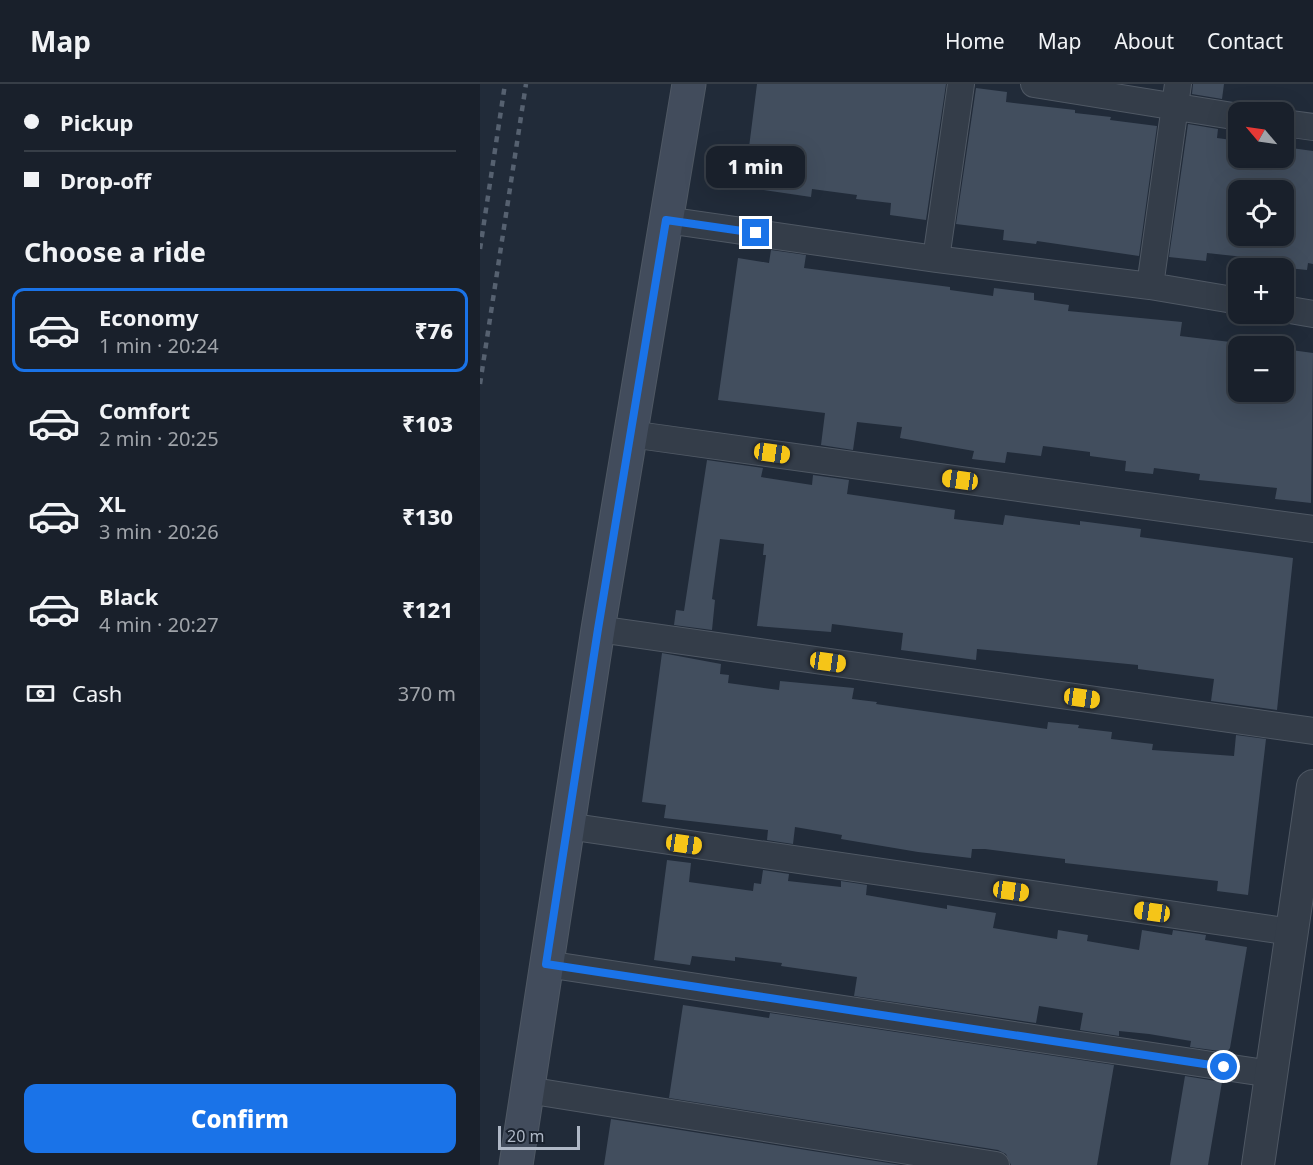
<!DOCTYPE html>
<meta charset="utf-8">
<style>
body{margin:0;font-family:"Noto Sans",sans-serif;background:#262d37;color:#f1f3f6;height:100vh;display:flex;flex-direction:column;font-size:22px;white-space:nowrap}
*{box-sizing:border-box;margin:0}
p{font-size:20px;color:#9fa3a9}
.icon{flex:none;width:33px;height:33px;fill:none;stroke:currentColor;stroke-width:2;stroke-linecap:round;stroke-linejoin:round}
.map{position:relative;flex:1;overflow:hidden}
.details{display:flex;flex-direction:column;background:#19202b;width:480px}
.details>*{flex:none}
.hud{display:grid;align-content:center;height:132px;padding:0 24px;background:#19202b}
.needle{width:39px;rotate:299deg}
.fabs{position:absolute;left:748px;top:18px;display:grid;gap:12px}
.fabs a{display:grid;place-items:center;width:66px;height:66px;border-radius:12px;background:#19202b;box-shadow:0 6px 24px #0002,0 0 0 2px #373e47;font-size:30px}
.scale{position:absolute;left:18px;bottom:15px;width:82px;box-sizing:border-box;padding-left:6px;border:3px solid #afb8c6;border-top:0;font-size:16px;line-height:21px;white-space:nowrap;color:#afb8c6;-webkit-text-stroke:4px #1a222e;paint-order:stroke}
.end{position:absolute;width:27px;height:27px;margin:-14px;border:8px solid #1a73e8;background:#fff;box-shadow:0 0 0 3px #fff}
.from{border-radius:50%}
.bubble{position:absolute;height:42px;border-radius:12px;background:#19202b;box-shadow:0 6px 24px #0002,0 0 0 2px #373e47;font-size:20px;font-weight:800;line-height:42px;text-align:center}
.car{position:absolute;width:18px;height:36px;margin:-18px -9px;border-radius:8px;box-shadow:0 0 4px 2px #0007;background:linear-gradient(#f5c518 24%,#345 0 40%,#f5c518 0 76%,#345 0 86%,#f5c518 0)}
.hud b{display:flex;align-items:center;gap:21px;height:57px;font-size:22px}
.hud b+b{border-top:2px solid #373e47}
.hud i{width:15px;height:15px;background:#f1f3f6}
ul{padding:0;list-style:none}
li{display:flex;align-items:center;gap:18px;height:84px;margin:0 12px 9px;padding:0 12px;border:3px solid transparent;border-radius:12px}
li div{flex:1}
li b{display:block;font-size:22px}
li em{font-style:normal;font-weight:800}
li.active{border-color:#1a73e8}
li>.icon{width:54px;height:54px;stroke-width:1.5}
h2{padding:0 24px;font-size:27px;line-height:72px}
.pay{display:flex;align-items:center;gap:15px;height:66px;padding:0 24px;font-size:22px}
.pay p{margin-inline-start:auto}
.action{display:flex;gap:12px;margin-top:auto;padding:12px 24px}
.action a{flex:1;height:69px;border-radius:12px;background:#1a73e8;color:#fff;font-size:24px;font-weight:800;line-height:69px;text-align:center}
header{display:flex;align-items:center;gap:36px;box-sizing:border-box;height:84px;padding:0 30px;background:#19202b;border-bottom:2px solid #373e47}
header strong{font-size:28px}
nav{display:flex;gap:33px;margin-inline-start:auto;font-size:21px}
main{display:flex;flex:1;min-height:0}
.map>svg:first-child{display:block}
.building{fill:#424e5e;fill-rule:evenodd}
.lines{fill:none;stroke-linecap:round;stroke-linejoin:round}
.minor-casing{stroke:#4f5864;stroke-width:28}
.tertiary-casing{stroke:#4f5864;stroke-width:34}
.secondary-casing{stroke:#4f5864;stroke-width:35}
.minor{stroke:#343d49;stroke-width:26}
.tertiary{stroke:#343d49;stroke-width:32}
.secondary{stroke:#424c5c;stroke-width:33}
.rail{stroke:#566170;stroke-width:4.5;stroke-dasharray:6 6;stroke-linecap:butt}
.route{stroke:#1a73e8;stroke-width:8}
</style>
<header>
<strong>Map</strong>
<nav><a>Home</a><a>Map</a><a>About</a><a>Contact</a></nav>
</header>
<main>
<section class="details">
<div class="hud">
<b><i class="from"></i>Pickup</b>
<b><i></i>Drop-off</b>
</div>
<h2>Choose a ride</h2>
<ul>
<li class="active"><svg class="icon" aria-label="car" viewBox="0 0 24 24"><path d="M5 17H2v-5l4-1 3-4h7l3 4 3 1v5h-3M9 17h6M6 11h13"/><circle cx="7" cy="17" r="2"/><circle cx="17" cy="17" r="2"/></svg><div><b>Economy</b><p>1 min · 20:24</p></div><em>₹76</em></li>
<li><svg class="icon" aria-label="car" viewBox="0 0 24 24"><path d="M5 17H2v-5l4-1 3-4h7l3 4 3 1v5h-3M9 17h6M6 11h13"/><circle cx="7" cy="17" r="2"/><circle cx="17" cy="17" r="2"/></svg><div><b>Comfort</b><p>2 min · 20:25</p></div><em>₹103</em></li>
<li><svg class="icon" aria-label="car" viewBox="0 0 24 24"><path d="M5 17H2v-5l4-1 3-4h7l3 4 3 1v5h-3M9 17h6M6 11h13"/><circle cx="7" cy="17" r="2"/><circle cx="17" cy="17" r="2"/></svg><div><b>XL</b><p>3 min · 20:26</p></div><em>₹130</em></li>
<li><svg class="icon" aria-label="car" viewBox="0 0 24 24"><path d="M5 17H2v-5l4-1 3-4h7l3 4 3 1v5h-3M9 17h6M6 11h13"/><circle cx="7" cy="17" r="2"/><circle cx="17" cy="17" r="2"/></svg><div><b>Black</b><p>4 min · 20:27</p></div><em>₹121</em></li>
</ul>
<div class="pay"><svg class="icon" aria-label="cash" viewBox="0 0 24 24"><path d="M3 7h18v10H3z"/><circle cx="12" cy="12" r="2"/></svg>Cash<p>370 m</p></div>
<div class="action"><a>Confirm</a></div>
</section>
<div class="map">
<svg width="833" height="1081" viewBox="0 0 833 1081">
<rect width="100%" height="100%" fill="#212b39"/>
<path class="building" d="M277,0H466L446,136L410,131L411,119L376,115L377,111L332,105L331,113L264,103Z
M713,0H744L742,15L712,10Z
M496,4L527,8L526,18L595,26V29L631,33L630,36L677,42L659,172L557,157L556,160L523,156L524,146L476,140Z
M708,40L738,45L737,54L759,57V74H804V63L833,67V180L828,179L827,186L799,183L800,177L727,169L726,177L689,173ZM759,106H804V152H759Z
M291,166L326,171L324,184L470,203V206L513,212L514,204L554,209V216L589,221L588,227L702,238L700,252L759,259V308H804V265L833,269L831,419L795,415L797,404L719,396L720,390L674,384L673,390L645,387L646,377L610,372V368L563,362L561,372L527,368L525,379L492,375L494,367L420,354L422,343L377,338L373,366L341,361L345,329L238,316L258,174L289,179Z
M227,376L283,384L281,393L332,401L333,391L369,396L367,410L475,426L474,435L523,441L525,431L600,441V437L661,445L660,453L813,474L797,626L731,617L734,595L658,585V581L497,565L496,576L421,566L423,549L352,540L351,548L277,542L286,471H283L284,460L240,455L232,515L235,516L232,546L194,541L196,526L204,527Z
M182,569L241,580L240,590L249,591L248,599L299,606L300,597L374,604L372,615L397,618L396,620L567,645L568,638L599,641L598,644L632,648L631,655L673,660L672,666L754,672L756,651L786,655L768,811L737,807L738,797L585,779V775L505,765H492L491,774L438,768L361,755L362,751L315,743L313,760L287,756L288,746L184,734L186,721L162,718Z
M187,776L211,779L209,798L273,807L274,799L281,800L283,786L309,790L308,797L361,803V797L387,801L386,811L467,825V821L516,829L513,844L577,855L578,846L608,851L607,857L659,866L662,846L692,851L693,846L726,851L725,856L767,863L750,964L747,968L710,963L711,957L669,950L639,947V952L600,946L603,929L559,922L556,939L374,912L377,893L301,882L302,879L255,873V877L212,872L210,881L174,876Z
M203,921L289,934L290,929L634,981L617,1081H531L526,1070L518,1066L189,1014Z
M705,992L742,998L728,1081H690Z
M131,1035L421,1081H124Z"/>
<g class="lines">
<g class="minor-casing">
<path id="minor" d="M554,0L759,33
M804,39L833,43
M186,136L456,175L670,202L759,217
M456,175L481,0
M670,202L698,0
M804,225L833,230
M150,350L833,445
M118,545L833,647
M87,742L812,848
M66,880L791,990
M47,1006L516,1081"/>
</g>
<g class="tertiary-casing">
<path id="tertiary" d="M778,1081L833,702"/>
</g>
<g class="secondary-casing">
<path id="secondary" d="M36,1081L118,545L209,0"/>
</g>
<use href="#minor" class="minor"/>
<use href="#tertiary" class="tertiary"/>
<use href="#secondary" class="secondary"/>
<path class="rail" d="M0,165L25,0
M0,300L46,0"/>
</g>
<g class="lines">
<path class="route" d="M276,149L186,136L118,545L66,880L744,983"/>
</g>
</svg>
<div class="fabs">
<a><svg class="needle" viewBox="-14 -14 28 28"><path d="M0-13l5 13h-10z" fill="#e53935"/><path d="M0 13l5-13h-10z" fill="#9fa3a9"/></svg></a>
<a><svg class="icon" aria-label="locate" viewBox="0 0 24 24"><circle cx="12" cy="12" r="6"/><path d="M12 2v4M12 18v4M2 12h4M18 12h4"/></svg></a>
<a>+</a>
<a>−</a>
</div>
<div class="scale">20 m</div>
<i class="end from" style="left:744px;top:983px"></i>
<i class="end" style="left:276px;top:149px"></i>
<div class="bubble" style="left:226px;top:62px;width:99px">1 min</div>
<i class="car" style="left:292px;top:369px;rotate:98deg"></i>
<i class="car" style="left:480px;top:396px;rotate:278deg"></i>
<i class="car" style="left:348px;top:578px;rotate:98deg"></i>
<i class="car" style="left:602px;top:614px;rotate:98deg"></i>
<i class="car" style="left:204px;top:760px;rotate:98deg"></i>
<i class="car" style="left:531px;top:807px;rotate:98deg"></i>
<i class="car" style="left:672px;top:828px;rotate:278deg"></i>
</div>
</main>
